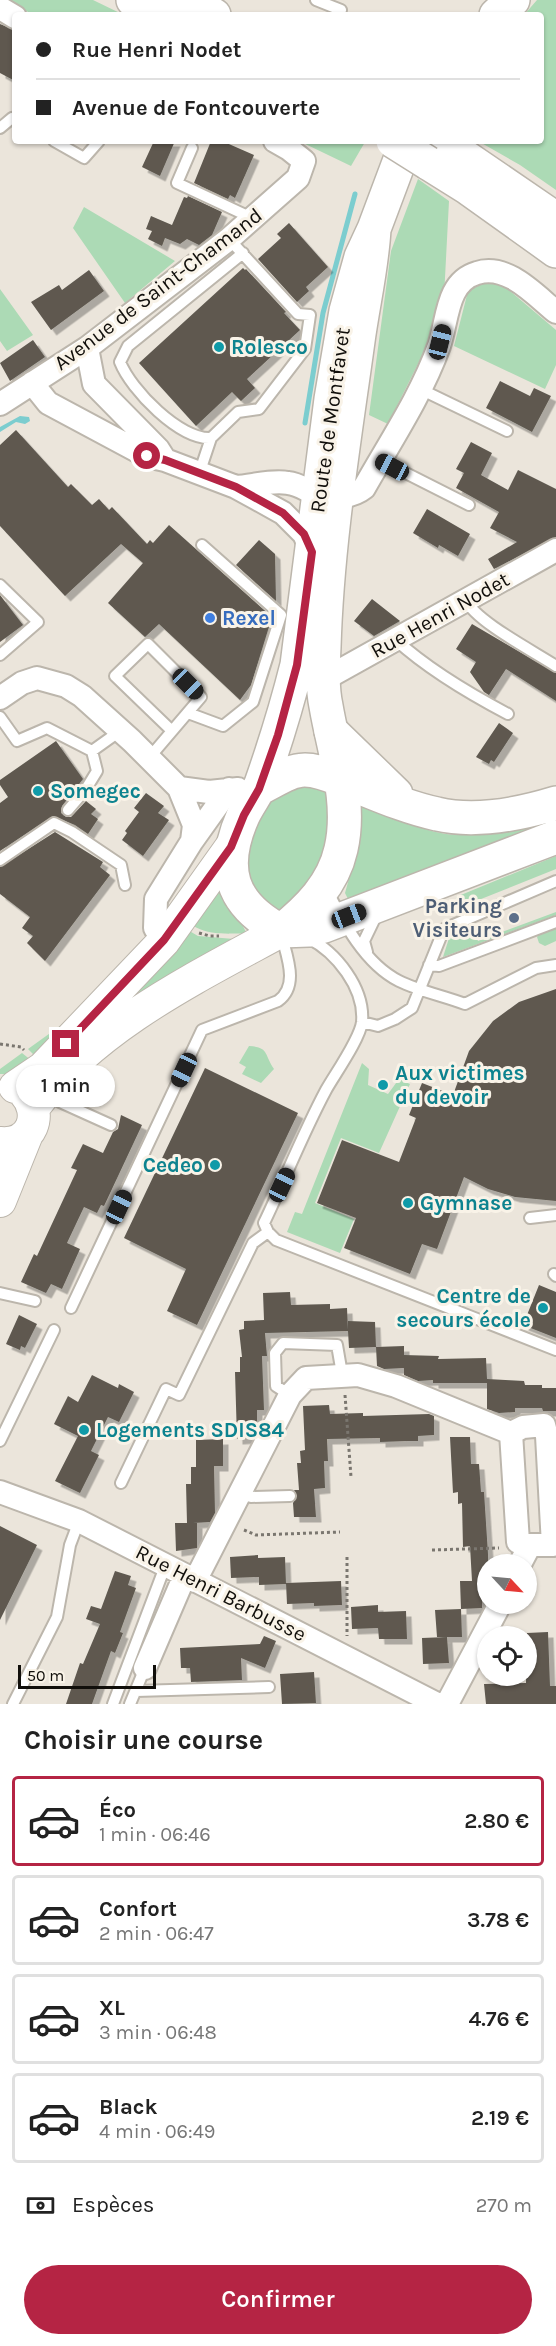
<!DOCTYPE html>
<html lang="fr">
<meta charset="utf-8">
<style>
body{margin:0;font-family:Karla,sans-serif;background:#f6f6f6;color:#222;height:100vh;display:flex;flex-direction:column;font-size:22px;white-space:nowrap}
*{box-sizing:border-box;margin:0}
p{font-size:20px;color:#767676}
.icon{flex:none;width:33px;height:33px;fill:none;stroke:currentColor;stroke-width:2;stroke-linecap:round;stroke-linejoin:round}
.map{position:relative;height:1704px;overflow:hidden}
.sheet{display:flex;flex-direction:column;background:#fff;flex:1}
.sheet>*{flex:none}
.banner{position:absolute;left:12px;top:12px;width:532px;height:132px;border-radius:6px;box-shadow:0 2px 4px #0004;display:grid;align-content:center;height:132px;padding:0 24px;background:#fff}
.needle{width:39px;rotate:116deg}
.fabs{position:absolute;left:477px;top:1554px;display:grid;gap:12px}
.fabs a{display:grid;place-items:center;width:60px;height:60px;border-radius:50%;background:#fff;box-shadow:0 2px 4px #0004;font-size:30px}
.scale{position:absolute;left:18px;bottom:15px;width:138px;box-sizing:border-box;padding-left:6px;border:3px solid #110f0b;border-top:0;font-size:16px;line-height:21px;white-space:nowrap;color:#110f0b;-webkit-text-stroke:4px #f9f3e8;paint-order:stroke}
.end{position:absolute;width:27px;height:27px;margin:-14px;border:8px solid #b52444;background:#fff;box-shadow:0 0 0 3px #fff}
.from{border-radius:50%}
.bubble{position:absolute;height:42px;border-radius:21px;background:#fff;box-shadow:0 2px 4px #0004;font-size:20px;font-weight:600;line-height:42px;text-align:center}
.car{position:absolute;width:18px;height:36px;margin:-18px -9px;border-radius:8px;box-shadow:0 0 4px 2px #0007;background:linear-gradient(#222 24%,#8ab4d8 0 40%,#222 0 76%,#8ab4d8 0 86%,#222 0)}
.banner b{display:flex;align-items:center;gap:21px;height:57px;font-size:22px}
.banner b+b{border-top:2px solid #e0e0e0}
.banner i{width:15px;height:15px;background:#222}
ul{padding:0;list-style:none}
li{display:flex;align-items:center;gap:18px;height:90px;margin:0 12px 9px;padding:0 12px;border:3px solid #e0e0e0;border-radius:6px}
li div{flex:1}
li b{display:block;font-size:22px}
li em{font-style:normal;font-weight:600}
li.selected{border-color:#b52444}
li>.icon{width:54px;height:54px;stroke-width:1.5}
h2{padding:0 24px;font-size:27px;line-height:72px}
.pay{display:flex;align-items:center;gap:15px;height:66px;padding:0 24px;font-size:22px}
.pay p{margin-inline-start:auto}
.cta{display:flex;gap:12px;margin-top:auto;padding:12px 24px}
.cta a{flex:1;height:69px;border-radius:36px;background:#b52444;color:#fff;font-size:24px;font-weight:600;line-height:69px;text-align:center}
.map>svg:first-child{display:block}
.green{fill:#acdab5}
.water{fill:#7ccdcf}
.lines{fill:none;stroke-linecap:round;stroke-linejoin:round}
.stream{stroke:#7ccdcf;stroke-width:5}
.building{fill:#5e5950;filter:url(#shadow)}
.lane-casing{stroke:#bcb6ac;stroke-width:14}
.street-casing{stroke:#bcb6ac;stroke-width:26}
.secondary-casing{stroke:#bcb6ac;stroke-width:34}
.primary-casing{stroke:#bcb6ac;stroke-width:36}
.highway-casing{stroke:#bcb6ac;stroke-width:36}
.path{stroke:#7a766f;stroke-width:3;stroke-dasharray:3 3;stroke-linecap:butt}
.lane{stroke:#fff;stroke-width:10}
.street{stroke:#fff;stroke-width:22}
.secondary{stroke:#fff;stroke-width:32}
.primary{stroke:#fff;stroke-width:33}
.highway{stroke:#fff;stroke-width:33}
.highway-bridge-casing{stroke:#bcb6ac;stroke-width:36;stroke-linecap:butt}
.highway-bridge{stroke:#fff;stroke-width:33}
.route{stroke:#b52444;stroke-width:8}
.culture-dot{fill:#0f9aa8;stroke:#f9f3e8;stroke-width:2}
.shop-dot{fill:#3f7fe0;stroke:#f9f3e8;stroke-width:2}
.service-dot{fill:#5c6f8a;stroke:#f9f3e8;stroke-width:2}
.labels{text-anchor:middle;stroke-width:6;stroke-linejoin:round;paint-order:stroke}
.street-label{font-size:21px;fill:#110f0b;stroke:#f9f3e8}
.culture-label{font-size:21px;font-weight:bold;fill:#0d838f;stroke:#f9f3e8;text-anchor:start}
.shop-label{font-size:21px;font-weight:bold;fill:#366cbe;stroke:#f9f3e8;text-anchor:start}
.service-label{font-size:21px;font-weight:bold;fill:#4e5e75;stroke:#f9f3e8;text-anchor:end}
</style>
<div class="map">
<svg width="556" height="1704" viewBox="0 0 556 1704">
<defs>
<filter id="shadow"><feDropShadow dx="5.5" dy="5.5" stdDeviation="0" flood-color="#0004"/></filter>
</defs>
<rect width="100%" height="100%" fill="#ebe5db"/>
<path class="green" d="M5,0H93L124,15H34Z
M537,0H556V190L520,165L478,141H542V15H524Z
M299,141H363L365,142L351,166Z
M418,179L449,201L444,297L424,352L388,424L369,415L391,251Z
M84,207L175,261L125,303L73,228Z
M486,282L503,285L556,330V365L545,389L454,346L468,291Z
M0,289L33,335L7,351L0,341Z
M302,779L330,791L326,861L284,912L271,911L261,904L247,875L246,855L251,829L274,796Z
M359,799C387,813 415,829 446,834C476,838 526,821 556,814V827L353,902L348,899L345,893L352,868Z
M556,856V869L461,907L456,897Z
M221,884L247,934C226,933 208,936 190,924Z
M556,912V915L443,957L451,932L471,925L478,941Z
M556,926V941L545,946L539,943L537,937L542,930Z
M186,929L198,936L234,939L130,1008L108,1012Z
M60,1026L64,1031L37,1058L28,1049Z
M249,1046C269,1047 264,1054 274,1069L261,1083L242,1074L246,1067L239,1063Z
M22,1053L32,1061L13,1074H0V1069Z
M362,1063L369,1069L368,1085L388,1094L399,1079L410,1084L379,1153L341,1138L315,1203L354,1219L340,1253L287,1232L295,1212L302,1214Z"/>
<path class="water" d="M20,416L29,417L30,421L25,424L16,422L0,432V427Z"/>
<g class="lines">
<path class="stream" d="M305,423L323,313L355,194"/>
</g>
<path class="building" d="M0,24L15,30V81L0,73Z
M154,141H175L160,176L142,167Z
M211,141H222L254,155L235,198L230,195L228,199L194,183Z
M188,196L222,212L212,235L199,245L187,239L180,244L165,238L162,246L148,239L152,231L146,229L151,216L172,225L184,197L187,198Z
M289,223L328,267L306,287L309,291L297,302L258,259L281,238L277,234Z
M243,268L245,270L246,269L286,312L284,313L300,330L247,379L255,388L241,401L232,392L196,426L139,363Z
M89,270L104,291L51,330L31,302L59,285L62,290Z
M33,340L45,357L10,381L0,363Z
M500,381L530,396L534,388L551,396L532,432L486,408Z
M16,430L68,487L71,484L92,505L99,499L109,510L112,507L147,544L150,540L153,543L169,525L272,617L251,685L240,700L159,624L145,637L108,603L143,563L121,544L65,596L0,526V445Z
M471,442L492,453L481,475L508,490L518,470L556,489V537L494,569L488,559L517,542L490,528L499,512L456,488L464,473L456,469Z
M427,509L470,534L458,556L439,545L438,548L413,533Z
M259,540L275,554L276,601L236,565Z
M0,595L23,625L0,642Z
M372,599L400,621L374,636L354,621Z
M472,624L556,673V701L506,669L489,695L484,692L470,672L476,662L456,649Z
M499,723L513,733L494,762L491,760L489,764L476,757Z
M56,741L83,779L62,806L61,813L66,817H71L86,801L96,809L91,814L98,819L88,834L75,825L53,816L0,851V803L8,797L0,785V780Z
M146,793L164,806L158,813L169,820L143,856L122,840L127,833L125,831L139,812L134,808Z
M55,832L103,862L100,867L110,875L45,961L27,943L33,936L22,928L30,917L0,894V867Z
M556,989V1201L515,1197L488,1189L464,1177L437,1249L422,1244L410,1274L344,1248L356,1218L317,1203L342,1140L399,1162L416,1118L409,1115L422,1083L453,1095L469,1051L493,1021L519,1002Z
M205,1068L298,1113L197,1325L167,1311L186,1269L124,1238Z
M121,1115L142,1125L104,1206L101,1205L97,1213L84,1207L67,1243L80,1249L62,1289L51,1284L46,1293L21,1282L34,1254L37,1256L77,1170L71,1168L83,1144L103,1153L113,1132L118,1129Z
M539,1285L556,1292V1338L523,1325Z
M290,1292L291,1305L330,1304V1309L347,1308L348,1330V1321L375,1322L376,1347L349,1348L348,1331L265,1333L267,1356H262L264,1410H257V1430L253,1438L237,1439L235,1372H240V1357H242L239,1330L244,1329V1321L264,1320L263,1293Z
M19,1315L37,1324L25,1348L21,1346L20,1350L6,1344Z
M404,1346V1355L439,1356L438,1359L486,1358L487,1379L524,1381L525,1385H542V1388H556V1411H543L542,1408H515V1412L499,1413L487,1409V1383H433V1380L418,1381L404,1375V1368L384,1369L377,1366L376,1347Z
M92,1375L118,1388L119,1384L134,1392L119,1422L108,1417L91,1451L99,1455L80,1493L55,1481L78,1436L54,1424L68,1396L78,1402Z
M329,1405L330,1414L363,1413V1416L429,1414L434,1416V1435L418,1436V1441H407L380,1442V1438L327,1439L328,1461H324L325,1488L314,1489L316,1517H294L293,1503L297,1496L294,1490H299L297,1463H301L300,1451L305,1450L303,1406Z
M450,1437H470L471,1464H479L481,1492H484L488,1554V1580H483L482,1608L461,1609L460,1581H472L470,1546L463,1547L462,1503L458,1504V1492L453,1493Z
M223,1439V1466H214L215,1513L210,1522L193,1523H197V1548L176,1551L175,1523H187L186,1484H191V1467H196V1440Z
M0,1526L37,1545L0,1620Z
M258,1555V1558L285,1557L286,1584L259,1585V1577L231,1578L230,1557Z
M115,1571L131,1576L128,1585L136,1588L120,1632L123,1633L115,1653L111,1651L92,1704H66L80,1663L83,1664L100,1624L86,1619L91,1606L101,1609Z
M341,1581L342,1605L314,1606V1603L287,1604L286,1583Z
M378,1605V1612L406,1611L407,1639H379L378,1628L352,1629L351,1607Z
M461,1609L462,1637H437L435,1610Z
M548,1632L550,1686H556V1704H486L484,1684L526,1683L527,1633Z
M264,1636L276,1641L265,1668L241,1658L242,1680L191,1682L190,1668H181L180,1648L260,1644Z
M447,1637L449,1663L423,1664L422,1638Z
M314,1672L316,1703L282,1704L280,1674Z"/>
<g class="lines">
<g class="lane-casing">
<path id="lane" d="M316,0L341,10
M0,128L12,118L15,120
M54,141L84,158L99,141
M192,148L177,183L252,218
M420,389L507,431
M211,438C180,440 131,390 120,362L128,346L243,253
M380,460L469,505
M199,474L211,438L238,412L259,409L305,349L310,315L298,314L229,239
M0,585L38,622L0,655
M466,600C475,621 535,652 556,666
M396,640C429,670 468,693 508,714
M188,713L223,726L253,702L281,615L202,545
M0,717L17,741L47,728L92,751L120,731
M149,758L201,697L148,644L115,676L172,731
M68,810L86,789L97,771L92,751
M0,860L54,823L72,832L121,865L125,885
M327,890C343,922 365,964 399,981C419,991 444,996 465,1004L536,968L556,965
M308,938C336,952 365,988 362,1022C360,1039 335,1074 326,1090C303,1133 285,1179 264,1223L268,1232L276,1240L556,1350
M367,952L364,941L377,914
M429,965L439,966L556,922
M362,1022L378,1026L395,1019L412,1008L444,929L556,881
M50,1094L60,1102L111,1125
M530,1218L556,1215
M554,1274L556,1276
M0,1293L35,1301
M71,1308L202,1030L278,1001C300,985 286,955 281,933
M290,1395L276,1386L275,1353L283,1343L337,1345L342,1374
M0,1441L54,1330
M121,1483L166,1389L179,1395L253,1243L268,1232
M239,1494L251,1497L290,1496
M136,1691L269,1687
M13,1704L57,1617L70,1545L79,1521
M113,1704L166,1564
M130,1704L145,1668"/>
</g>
<g class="street-casing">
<path id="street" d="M0,8L15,17
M87,348L94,384L158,449L165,460
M32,383L48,403L147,456L165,460L236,487L283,513L304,534L312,552
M0,404L87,348L229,239L298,178L304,161L289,149L275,141
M236,487C252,486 272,480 288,483C300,484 308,492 319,495C334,499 353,497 364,488C390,442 421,396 439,346C448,320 446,282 477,273C507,263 535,295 556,312
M323,680L556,550
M0,698L22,683L37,678L66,686L82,696L132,741L179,788L194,825L192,841
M179,788L209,792L238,789
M164,941L155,928L156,899L192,841L229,789
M511,1433L518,1542L530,1545
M0,1492L79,1521L437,1704
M195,1581L290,1395L306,1378L358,1375L396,1386L511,1433L523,1427L544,1425L547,1436L553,1545H530L520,1564
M145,1668L185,1575
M447,1704L500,1604"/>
</g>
<g class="secondary-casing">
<path id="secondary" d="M15,1087L43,1068L164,941L231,847
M34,1107C96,1026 193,979 281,931
M0,1143C32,1146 44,1114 24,1092
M0,1201L27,1134"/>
</g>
<g class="primary-casing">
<path id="primary" d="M374,229C372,267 363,304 358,341C344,442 327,545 324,647C323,667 322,687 326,706C334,753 352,802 341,849C333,885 308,909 281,931C230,904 220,868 243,816C248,805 256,795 261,784C275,744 287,705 297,665L331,399L346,311L361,257L374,229L407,141
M259,789C295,769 301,763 341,780"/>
</g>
<g class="highway-casing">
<path id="highway" d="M133,0L164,15
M183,0L214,15
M496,15L513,0
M442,141L556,219
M428,163L468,188L556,251
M331,731L396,794
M341,780C372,792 404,807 437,814C475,823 520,814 556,803
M281,931L309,930L324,926L556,837"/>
</g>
<path class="path" d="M199,933L210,936H219
M0,1044L21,1047L24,1050
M345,1395L351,1477
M244,1530L256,1535L340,1532
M432,1550L499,1548
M347,1557V1636"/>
<use href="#lane" class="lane"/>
<use href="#street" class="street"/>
<use href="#secondary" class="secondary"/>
<use href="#primary" class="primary"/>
<use href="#highway" class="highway"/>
<g class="highway-bridge-casing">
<path id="highway-bridge" d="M393,141L428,163"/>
</g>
<use href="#highway-bridge" class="highway-bridge"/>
</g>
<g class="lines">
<path class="route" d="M66,1044L164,940L231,847L244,815L259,789L278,735L297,665L312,552L304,534L283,513L236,487L165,460L147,456"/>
</g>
<g class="culture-dot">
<circle cx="219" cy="347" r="6"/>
<circle cx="38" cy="791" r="6"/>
<circle cx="383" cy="1085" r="6"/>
<circle cx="215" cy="1165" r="6"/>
<circle cx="408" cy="1203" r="6"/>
<circle cx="543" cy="1308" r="6"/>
<circle cx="84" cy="1430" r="6"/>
</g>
<circle class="shop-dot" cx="210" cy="618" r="6"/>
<circle class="service-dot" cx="514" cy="918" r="6"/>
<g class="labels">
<g class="street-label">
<text transform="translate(158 289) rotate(-37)" y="7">Avenue de Saint-Chamand</text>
<text transform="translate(330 420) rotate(-82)" y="7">Route de Montfavet</text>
<text transform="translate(440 615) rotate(-29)" y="7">Rue Henri Nodet</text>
<text transform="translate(221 1593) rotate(27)" y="7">Rue Henri Barbusse</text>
</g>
<g class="culture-label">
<text x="231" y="354">Rolesco</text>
<text x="50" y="798">Somegec</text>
<text x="395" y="1080">Aux victimes<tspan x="395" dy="24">du devoir</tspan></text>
<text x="203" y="1172" text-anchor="end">Cedeo</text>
<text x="420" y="1210">Gymnase</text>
<text x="531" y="1303" text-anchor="end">Centre de<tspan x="531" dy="24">secours école</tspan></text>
<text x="96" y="1437">Logements SDIS84</text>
</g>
<g class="shop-label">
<text x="222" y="625">Rexel</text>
</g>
<g class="service-label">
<text x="502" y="913">Parking<tspan x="502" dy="24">Visiteurs</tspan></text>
</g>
</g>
</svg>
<div class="fabs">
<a><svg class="needle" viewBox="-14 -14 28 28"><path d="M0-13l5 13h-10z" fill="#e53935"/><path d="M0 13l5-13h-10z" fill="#767676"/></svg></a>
<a><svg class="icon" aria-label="locate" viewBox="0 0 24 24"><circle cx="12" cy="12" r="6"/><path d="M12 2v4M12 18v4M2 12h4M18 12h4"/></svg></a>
</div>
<div class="scale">50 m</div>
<i class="end from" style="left:147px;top:456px"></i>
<i class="end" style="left:66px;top:1044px"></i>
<div class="bubble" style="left:16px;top:1065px;width:99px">1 min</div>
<i class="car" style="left:440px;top:342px;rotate:14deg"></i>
<i class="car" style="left:392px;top:467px;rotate:298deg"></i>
<i class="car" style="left:188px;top:684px;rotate:135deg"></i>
<i class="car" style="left:349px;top:916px;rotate:69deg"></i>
<i class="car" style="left:184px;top:1070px;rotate:205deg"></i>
<i class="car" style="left:282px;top:1185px;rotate:25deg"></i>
<i class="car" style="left:119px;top:1207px;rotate:25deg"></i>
<div class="banner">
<b><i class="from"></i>Rue Henri Nodet</b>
<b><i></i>Avenue de Fontcouverte</b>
</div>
</div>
<section class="sheet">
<h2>Choisir une course</h2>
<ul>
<li class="selected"><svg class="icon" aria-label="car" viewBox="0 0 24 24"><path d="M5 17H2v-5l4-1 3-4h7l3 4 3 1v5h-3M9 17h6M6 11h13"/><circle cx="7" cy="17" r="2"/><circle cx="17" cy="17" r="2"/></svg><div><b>Éco</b><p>1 min · 06:46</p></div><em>2.80 €</em></li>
<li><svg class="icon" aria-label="car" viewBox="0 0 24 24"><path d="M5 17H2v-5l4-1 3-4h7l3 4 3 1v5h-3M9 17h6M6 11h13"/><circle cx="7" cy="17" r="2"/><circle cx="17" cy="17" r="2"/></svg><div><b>Confort</b><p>2 min · 06:47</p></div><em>3.78 €</em></li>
<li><svg class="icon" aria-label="car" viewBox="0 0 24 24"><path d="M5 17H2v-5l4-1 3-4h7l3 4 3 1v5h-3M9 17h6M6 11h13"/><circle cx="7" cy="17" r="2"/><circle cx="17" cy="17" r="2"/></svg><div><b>XL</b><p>3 min · 06:48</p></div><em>4.76 €</em></li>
<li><svg class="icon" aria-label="car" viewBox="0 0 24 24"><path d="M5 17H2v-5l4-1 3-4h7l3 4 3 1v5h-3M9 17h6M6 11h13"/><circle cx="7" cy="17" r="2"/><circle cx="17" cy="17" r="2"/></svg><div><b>Black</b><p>4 min · 06:49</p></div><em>2.19 €</em></li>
</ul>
<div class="pay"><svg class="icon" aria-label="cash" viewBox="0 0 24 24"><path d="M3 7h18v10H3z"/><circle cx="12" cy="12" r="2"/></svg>Espèces<p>270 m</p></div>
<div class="cta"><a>Confirmer</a></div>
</section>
